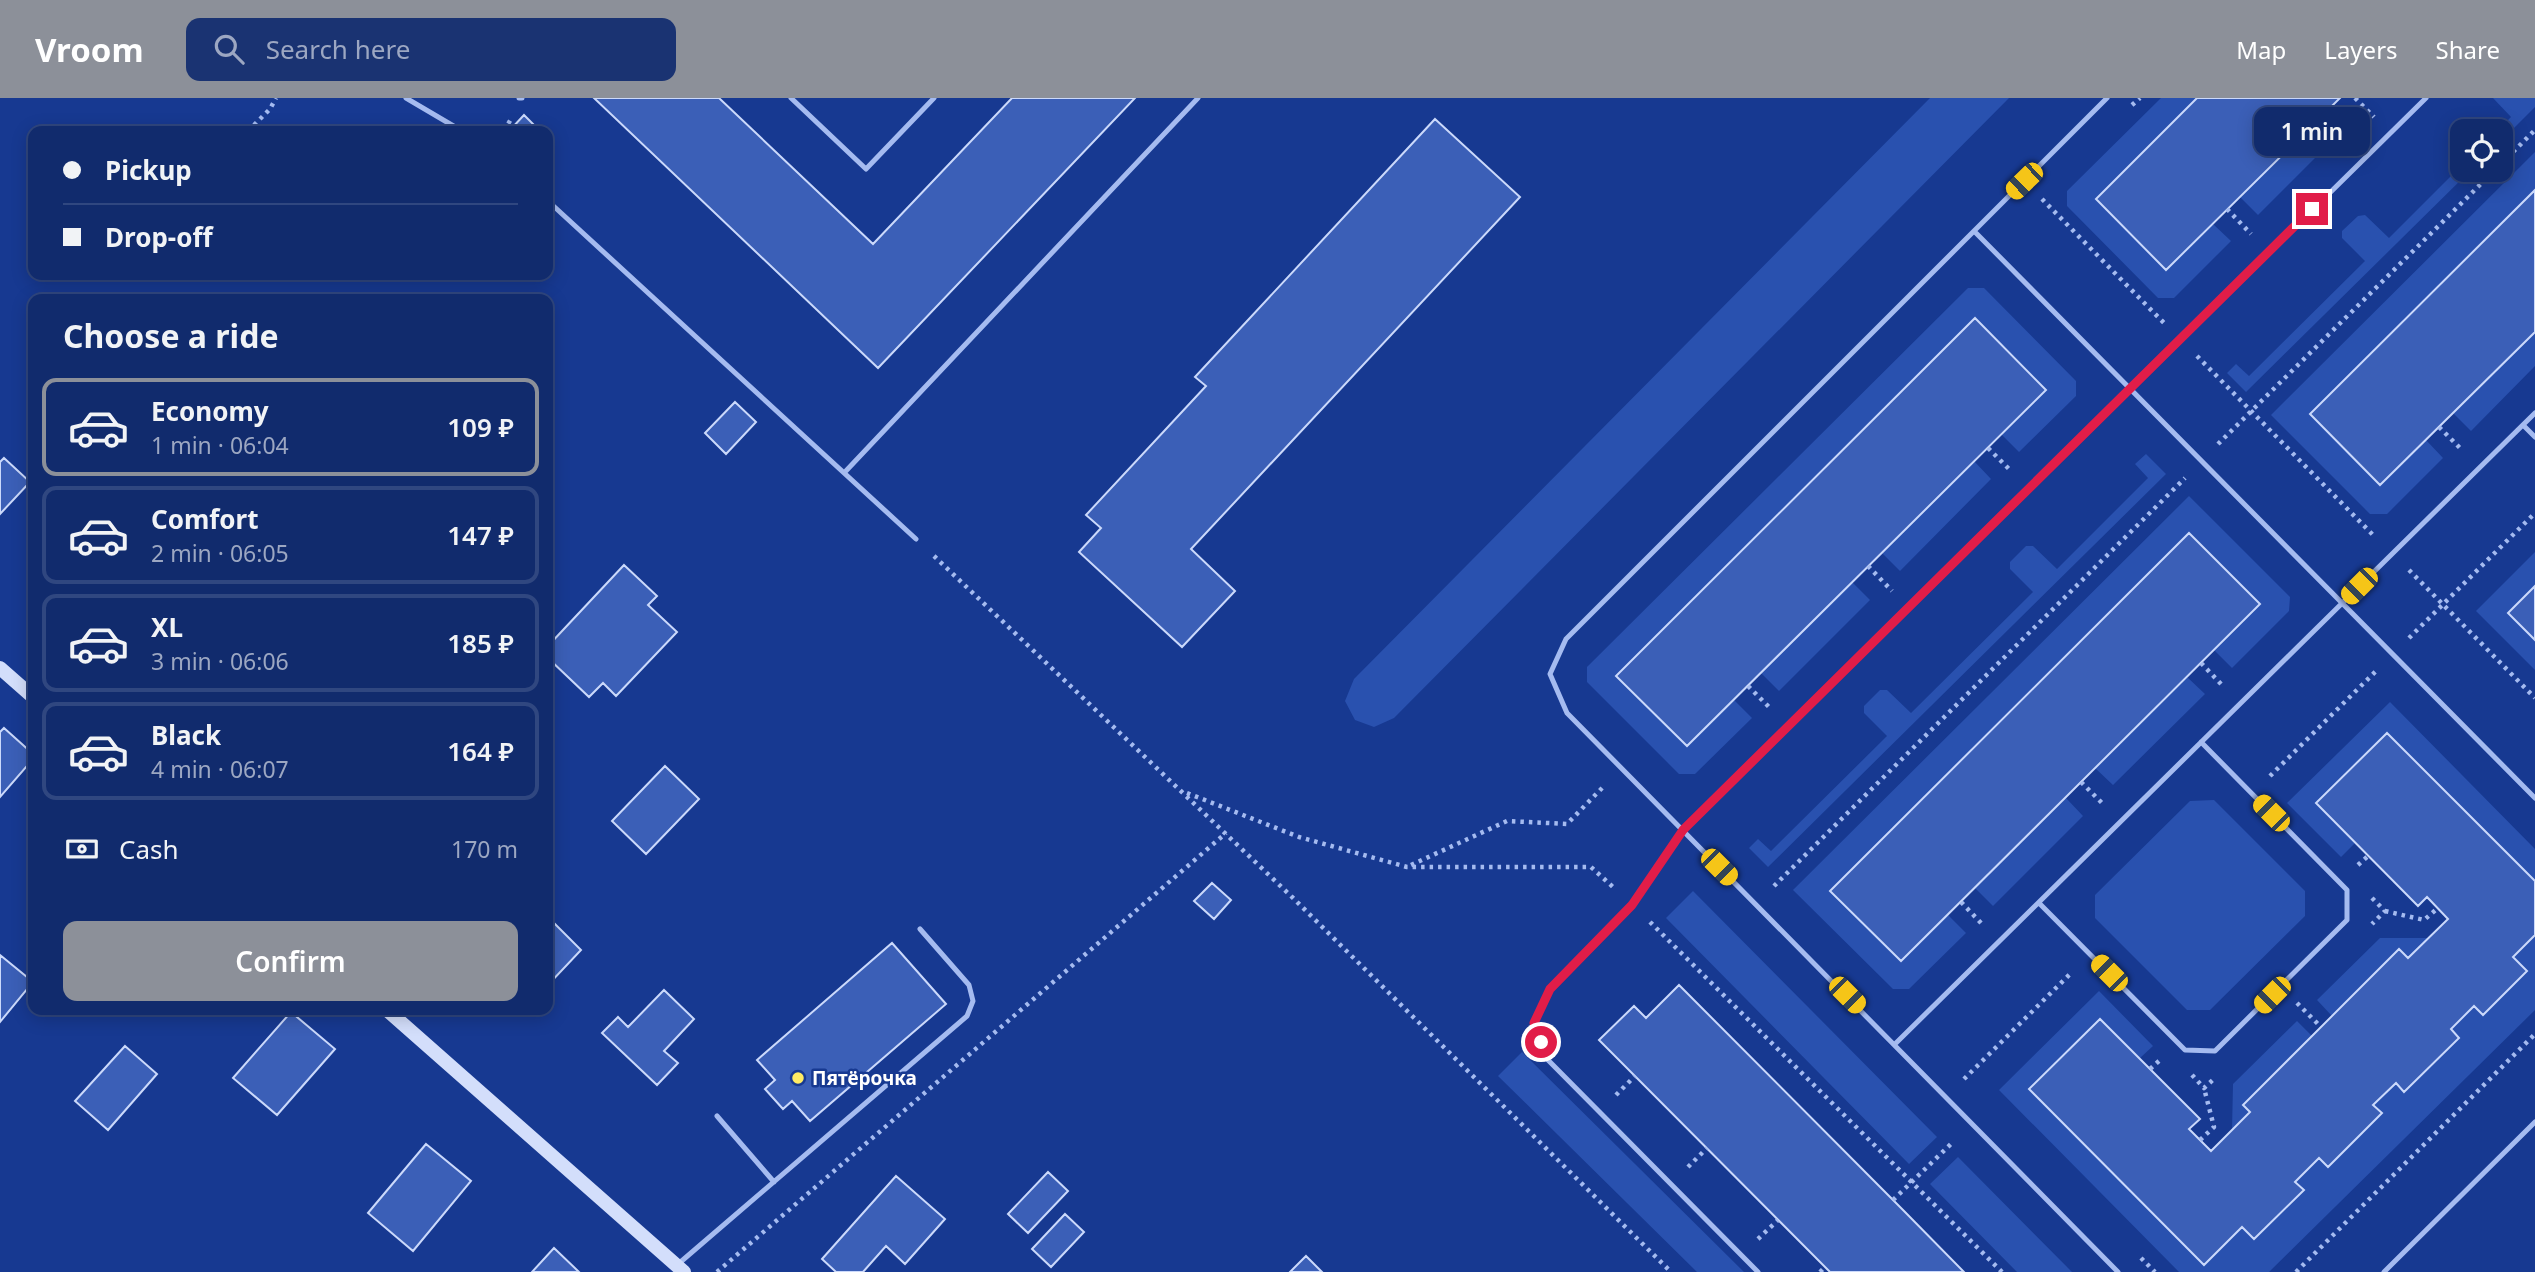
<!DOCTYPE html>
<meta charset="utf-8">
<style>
body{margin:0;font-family:"Noto Sans",sans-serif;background:#1a3372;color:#f1f3f6;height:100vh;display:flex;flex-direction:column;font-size:26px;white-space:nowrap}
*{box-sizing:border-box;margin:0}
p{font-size:23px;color:#9ca7c2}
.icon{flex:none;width:38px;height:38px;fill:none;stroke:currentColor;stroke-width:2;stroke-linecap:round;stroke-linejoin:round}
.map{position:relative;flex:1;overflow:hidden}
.panel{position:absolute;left:28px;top:196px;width:525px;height:721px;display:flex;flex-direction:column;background:#112b6d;border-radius:14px;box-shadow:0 4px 18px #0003,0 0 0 2px #304780}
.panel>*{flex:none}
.top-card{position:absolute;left:28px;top:28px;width:525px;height:154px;border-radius:14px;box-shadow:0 4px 18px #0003,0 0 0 2px #304780;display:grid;align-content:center;height:154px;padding:0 35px;background:#112b6d}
.tools{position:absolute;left:2450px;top:21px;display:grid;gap:14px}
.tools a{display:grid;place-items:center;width:63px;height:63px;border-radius:14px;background:#112b6d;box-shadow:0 4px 18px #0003,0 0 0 2px #304780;font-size:35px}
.end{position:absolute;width:32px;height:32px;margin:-16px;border:9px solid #e11d48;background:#fff;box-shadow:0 0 0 4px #fff}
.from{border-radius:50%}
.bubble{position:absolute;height:49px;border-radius:14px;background:#112b6d;box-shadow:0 4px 18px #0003,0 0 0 2px #304780;font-size:23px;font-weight:600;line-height:49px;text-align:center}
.car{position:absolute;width:21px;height:42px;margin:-21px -10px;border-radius:9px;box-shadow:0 0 5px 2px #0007;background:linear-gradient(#f5c518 24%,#345 0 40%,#f5c518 0 76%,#345 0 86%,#f5c518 0)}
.top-card b{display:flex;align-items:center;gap:24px;height:66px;font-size:26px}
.top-card b+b{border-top:2px solid #304780}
.top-card i{width:18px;height:18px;background:#f1f3f6}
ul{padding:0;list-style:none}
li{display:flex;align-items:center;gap:21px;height:98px;margin:0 14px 10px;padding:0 21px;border:4px solid #304780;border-radius:14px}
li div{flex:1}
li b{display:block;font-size:26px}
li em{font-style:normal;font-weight:600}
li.current{border-color:#8c9099}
li>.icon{width:63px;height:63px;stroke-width:1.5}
h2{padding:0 35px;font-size:32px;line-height:84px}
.pay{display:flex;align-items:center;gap:18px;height:77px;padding:0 35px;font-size:26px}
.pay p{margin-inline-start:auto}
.button{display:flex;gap:14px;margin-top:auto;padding:14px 35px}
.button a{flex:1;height:80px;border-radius:14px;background:#8c9099;color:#fff;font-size:28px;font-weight:600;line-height:80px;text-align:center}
header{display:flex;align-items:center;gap:42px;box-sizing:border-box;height:98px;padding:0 35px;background:#8c9099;color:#fff}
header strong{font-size:33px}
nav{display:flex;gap:38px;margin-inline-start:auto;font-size:24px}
.search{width:490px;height:63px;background:#1a3372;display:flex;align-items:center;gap:18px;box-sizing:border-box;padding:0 24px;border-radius:14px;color:#9ca7c2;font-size:26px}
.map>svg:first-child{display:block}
.green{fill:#2951af}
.building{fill:#3b5fb7;stroke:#cbd9fb;stroke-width:2}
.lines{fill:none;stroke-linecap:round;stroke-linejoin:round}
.path{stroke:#a5bbf0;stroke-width:4.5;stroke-dasharray:3.5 5;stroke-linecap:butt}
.lane{stroke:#a5bbf0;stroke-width:5}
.secondary{stroke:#d3defb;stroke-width:14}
.route{stroke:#e11d48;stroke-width:9}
.poi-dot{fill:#ffeb64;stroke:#173991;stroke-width:2.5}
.labels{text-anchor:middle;stroke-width:5;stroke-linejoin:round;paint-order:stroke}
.poi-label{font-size:19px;font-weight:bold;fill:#fff;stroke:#173991;text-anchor:start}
</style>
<header>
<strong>Vroom</strong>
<div class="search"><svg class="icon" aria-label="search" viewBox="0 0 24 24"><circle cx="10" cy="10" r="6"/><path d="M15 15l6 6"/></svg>Search here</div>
<nav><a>Map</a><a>Layers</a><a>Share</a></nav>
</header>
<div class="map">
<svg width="2535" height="1174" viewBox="0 0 2535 1174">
<rect width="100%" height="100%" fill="#173991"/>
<path class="green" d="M1930,0H2009L1394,620L1374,629L1355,622L1345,603L1354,581Z
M2161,0H2197L2096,101L2166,172L2213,126L2231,143L2174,200H2158L2067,108V93Z
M2493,0H2535V9L2501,43V33H2497L2511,19Z
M2331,8L2349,26L2258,117L2240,99Z
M2535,54V92L2310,316L2380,387L2426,342L2443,360L2387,416H2370L2271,317Z
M2462,67V72H2471L2246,294L2227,275L2236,266L2249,278L2365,163L2342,140V133L2358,118L2365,117L2389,140Z
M1968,190H1984L2076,283V298L2019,354L2001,336L2046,292L1975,221L1617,577L1687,648L1734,602L1752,620L1695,676H1679L1587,584V569Z
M2535,234V268L2471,333L2453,315Z
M2146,356L2166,376L1768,769L1749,750L1758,741L1771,753L1887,638L1864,615V608L1880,592H1887L1911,615L2033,494L2010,471V464L2026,448H2033L2057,471L2148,380L2135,366Z
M1974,363L1991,381L1900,473L1882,455Z
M2189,398L2290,499L2289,513L2232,570L2214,552L2259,506L2189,436L1831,792L1901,863L1948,817L1966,835L1909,891H1893L1793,792Z
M2535,454V488L2508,515L2535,542V572L2476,513Z
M1852,484L1870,502L1779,593L1761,575Z
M2187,579L2205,596L2113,687L2095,670Z
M2390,604L2535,751V783L2387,635L2316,705L2355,745L2341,759L2287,705Z
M2066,700L2083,718L1993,808L1975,790Z
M2214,702L2305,793V818L2210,912H2187L2095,820V797L2190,703Z
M1693,793L1937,1039L1909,1066L1666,820Z
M2535,837V912L2269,1174H2179L1999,992L2099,893L2153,948L2140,960L2100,921L2029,992L2204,1167L2242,1129L2254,1141L2303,1092L2295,1084L2319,1060L2328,1069L2381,1015L2373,1007L2474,908L2483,917L2527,873L2513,859Z
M2380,840H2428L2408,860L2332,918L2317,902Z
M2297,923L2312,938L2243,1007L2250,1014L2232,1032L2233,986Z
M1522,954L1744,1174H1697L1498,978Z
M1958,1059L2072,1174H2017L1930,1086Z"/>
<path class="building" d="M594,0H719L873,146L1012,0H1135L878,270Z
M2197,0H2340L2166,172L2096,101Z
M524,17L538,31L536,33H513L511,31Z
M1435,21L1520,99L1191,451L1235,493L1182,549L1079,454L1101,430L1086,417L1206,288L1195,279Z
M2535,92V234L2380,387L2310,316Z
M1975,220L2046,292L1687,648L1616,578Z
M735,304L756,324L726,356L705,335Z
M4,360L30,384L0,416V364Z
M2189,435L2260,506L1901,863L1830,793Z
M624,467L657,498L648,507L677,534L616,598L603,585L589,599L548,560V548Z
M2535,488V542L2508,515Z
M4,630L33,656V661L0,699V634Z
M2387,635L2535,783V837L2513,859L2527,873L2483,917L2474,908L2451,931L2459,940L2404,994L2396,985L2373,1007L2382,1015L2328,1069L2319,1060L2295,1084L2304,1092L2254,1141L2242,1129L2204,1167L2029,991L2100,921L2200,1021L2189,1031L2211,1053L2250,1014L2243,1007L2399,851L2408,860L2448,821L2427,799L2418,808L2316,705Z
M665,668L699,701L646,756L612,723Z
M1212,785L1231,802L1214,821L1194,803Z
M548,819L581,852L548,887Z
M892,845L946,906L810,1023L792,1003L783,1011L765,991L775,982L757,962Z
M0,857L33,884L0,924Z
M1679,887L1903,1112L1964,1174H1830L1599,942L1634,908L1646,920Z
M664,892L694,921L664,953L678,965L657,987L602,935L618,919L628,929Z
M291,914L335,951L277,1017L233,980Z
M125,948L157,976L108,1032L75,1003Z
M426,1046L471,1083L413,1153L368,1115Z
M1048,1074L1068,1093L1028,1135L1008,1116Z
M896,1078L945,1121L905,1166L886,1148L863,1174H836L822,1161Z
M1065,1116L1084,1134L1051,1169L1032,1151Z
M554,1150L579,1174H532Z
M1306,1158L1322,1174H1290Z"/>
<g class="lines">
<path class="path" d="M2355,0L2374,19
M2132,7L2140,0
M248,33L270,11L276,0
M504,33L511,21
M2501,66L2535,32
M2042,101L2164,225
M2227,111L2251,136
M79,177H80
M2197,258L2375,439
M2439,329L2463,353
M2218,346L2495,72
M1988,350L2012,374
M934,458L1291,798L1671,1174
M1868,468L1892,493
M2409,472L2535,600
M2409,540L2535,415
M2201,565L2222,587
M1748,588L1772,612
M2270,678L2376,573
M2081,684L2103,706
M1187,695L1299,739L1407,769H1591L1613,789
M1411,767L1507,723L1567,726L1604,688
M2358,767L2368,758
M1774,788L2185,380
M2372,800L2385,813L2372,826
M1961,804L1982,826
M2385,813L2424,822L2438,810
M1650,824L2002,1174
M2297,905L2321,929
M2150,971L2160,962
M2192,977L2204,990L2216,979
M1964,981L2072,874
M1616,997L1635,978
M2200,1042L2214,1029L2204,990
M1688,1069L1707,1050
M1893,1102L1954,1043
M1758,1141L1778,1122
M2141,1160L2155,1174
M717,1174L1226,735
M1820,1174L1825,1169
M2296,1174L2535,936"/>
<path class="lane" d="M406,0L462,33
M519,0H522
M791,0L866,71L934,0
M2107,0L1566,541L1550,576L1567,615L2118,1174
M548,103L916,441
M1974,133L2535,700
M2523,327L2535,339
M844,375L1198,0
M2039,805L2185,952L2215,953L2347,822V792L2201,644
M1895,946L2535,315
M717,1018L774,1084
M677,1167L967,918L973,903L969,887L920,831
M1758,1174L1548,962L1534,925L1551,891L1632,807L1683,732L2426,0
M2384,1174L2535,1024"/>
<path class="secondary" d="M0,570L33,599
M387,912L684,1174"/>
</g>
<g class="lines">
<path class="route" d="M1541,944L1534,925L1550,891L1632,807L1683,732L2312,111"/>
</g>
<circle class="poi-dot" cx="798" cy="980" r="7"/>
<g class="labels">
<g class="poi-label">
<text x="812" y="987">Пятёрочка</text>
</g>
</g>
</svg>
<div class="tools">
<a><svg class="icon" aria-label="locate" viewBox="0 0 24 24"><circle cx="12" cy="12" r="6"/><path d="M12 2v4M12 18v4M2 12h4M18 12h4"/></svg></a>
</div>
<i class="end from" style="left:1541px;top:944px"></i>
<i class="end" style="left:2312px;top:111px"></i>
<div class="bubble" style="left:2254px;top:9px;width:116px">1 min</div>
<i class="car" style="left:2024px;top:83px;rotate:226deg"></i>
<i class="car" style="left:2359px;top:488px;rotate:225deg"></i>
<i class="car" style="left:2271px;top:715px;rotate:315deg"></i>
<i class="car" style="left:1719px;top:769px;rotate:135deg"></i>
<i class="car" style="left:2109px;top:875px;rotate:315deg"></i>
<i class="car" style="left:1847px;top:897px;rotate:135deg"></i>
<i class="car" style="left:2272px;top:897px;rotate:225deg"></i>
<div class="top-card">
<b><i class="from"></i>Pickup</b>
<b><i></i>Drop-off</b>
</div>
<section class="panel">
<h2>Choose a ride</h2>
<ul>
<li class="current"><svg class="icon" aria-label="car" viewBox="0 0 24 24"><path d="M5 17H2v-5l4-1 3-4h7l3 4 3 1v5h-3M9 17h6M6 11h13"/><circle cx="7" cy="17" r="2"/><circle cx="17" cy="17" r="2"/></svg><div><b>Economy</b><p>1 min · 06:04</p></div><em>109 ₽</em></li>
<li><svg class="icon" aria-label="car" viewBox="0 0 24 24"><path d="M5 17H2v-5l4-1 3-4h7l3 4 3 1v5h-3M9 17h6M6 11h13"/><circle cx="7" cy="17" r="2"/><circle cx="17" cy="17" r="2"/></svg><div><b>Comfort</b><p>2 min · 06:05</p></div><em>147 ₽</em></li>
<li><svg class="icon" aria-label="car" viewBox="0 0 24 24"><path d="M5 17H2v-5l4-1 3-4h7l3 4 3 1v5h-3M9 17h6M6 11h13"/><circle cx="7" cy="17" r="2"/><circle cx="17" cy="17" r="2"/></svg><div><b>XL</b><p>3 min · 06:06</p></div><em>185 ₽</em></li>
<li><svg class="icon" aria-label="car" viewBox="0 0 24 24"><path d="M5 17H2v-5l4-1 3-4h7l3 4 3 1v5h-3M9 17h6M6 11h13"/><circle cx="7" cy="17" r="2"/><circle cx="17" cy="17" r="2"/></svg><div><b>Black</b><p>4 min · 06:07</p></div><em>164 ₽</em></li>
</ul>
<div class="pay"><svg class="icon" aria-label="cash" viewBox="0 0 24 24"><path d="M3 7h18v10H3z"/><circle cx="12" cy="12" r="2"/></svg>Cash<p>170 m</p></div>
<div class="button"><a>Confirm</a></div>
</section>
</div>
